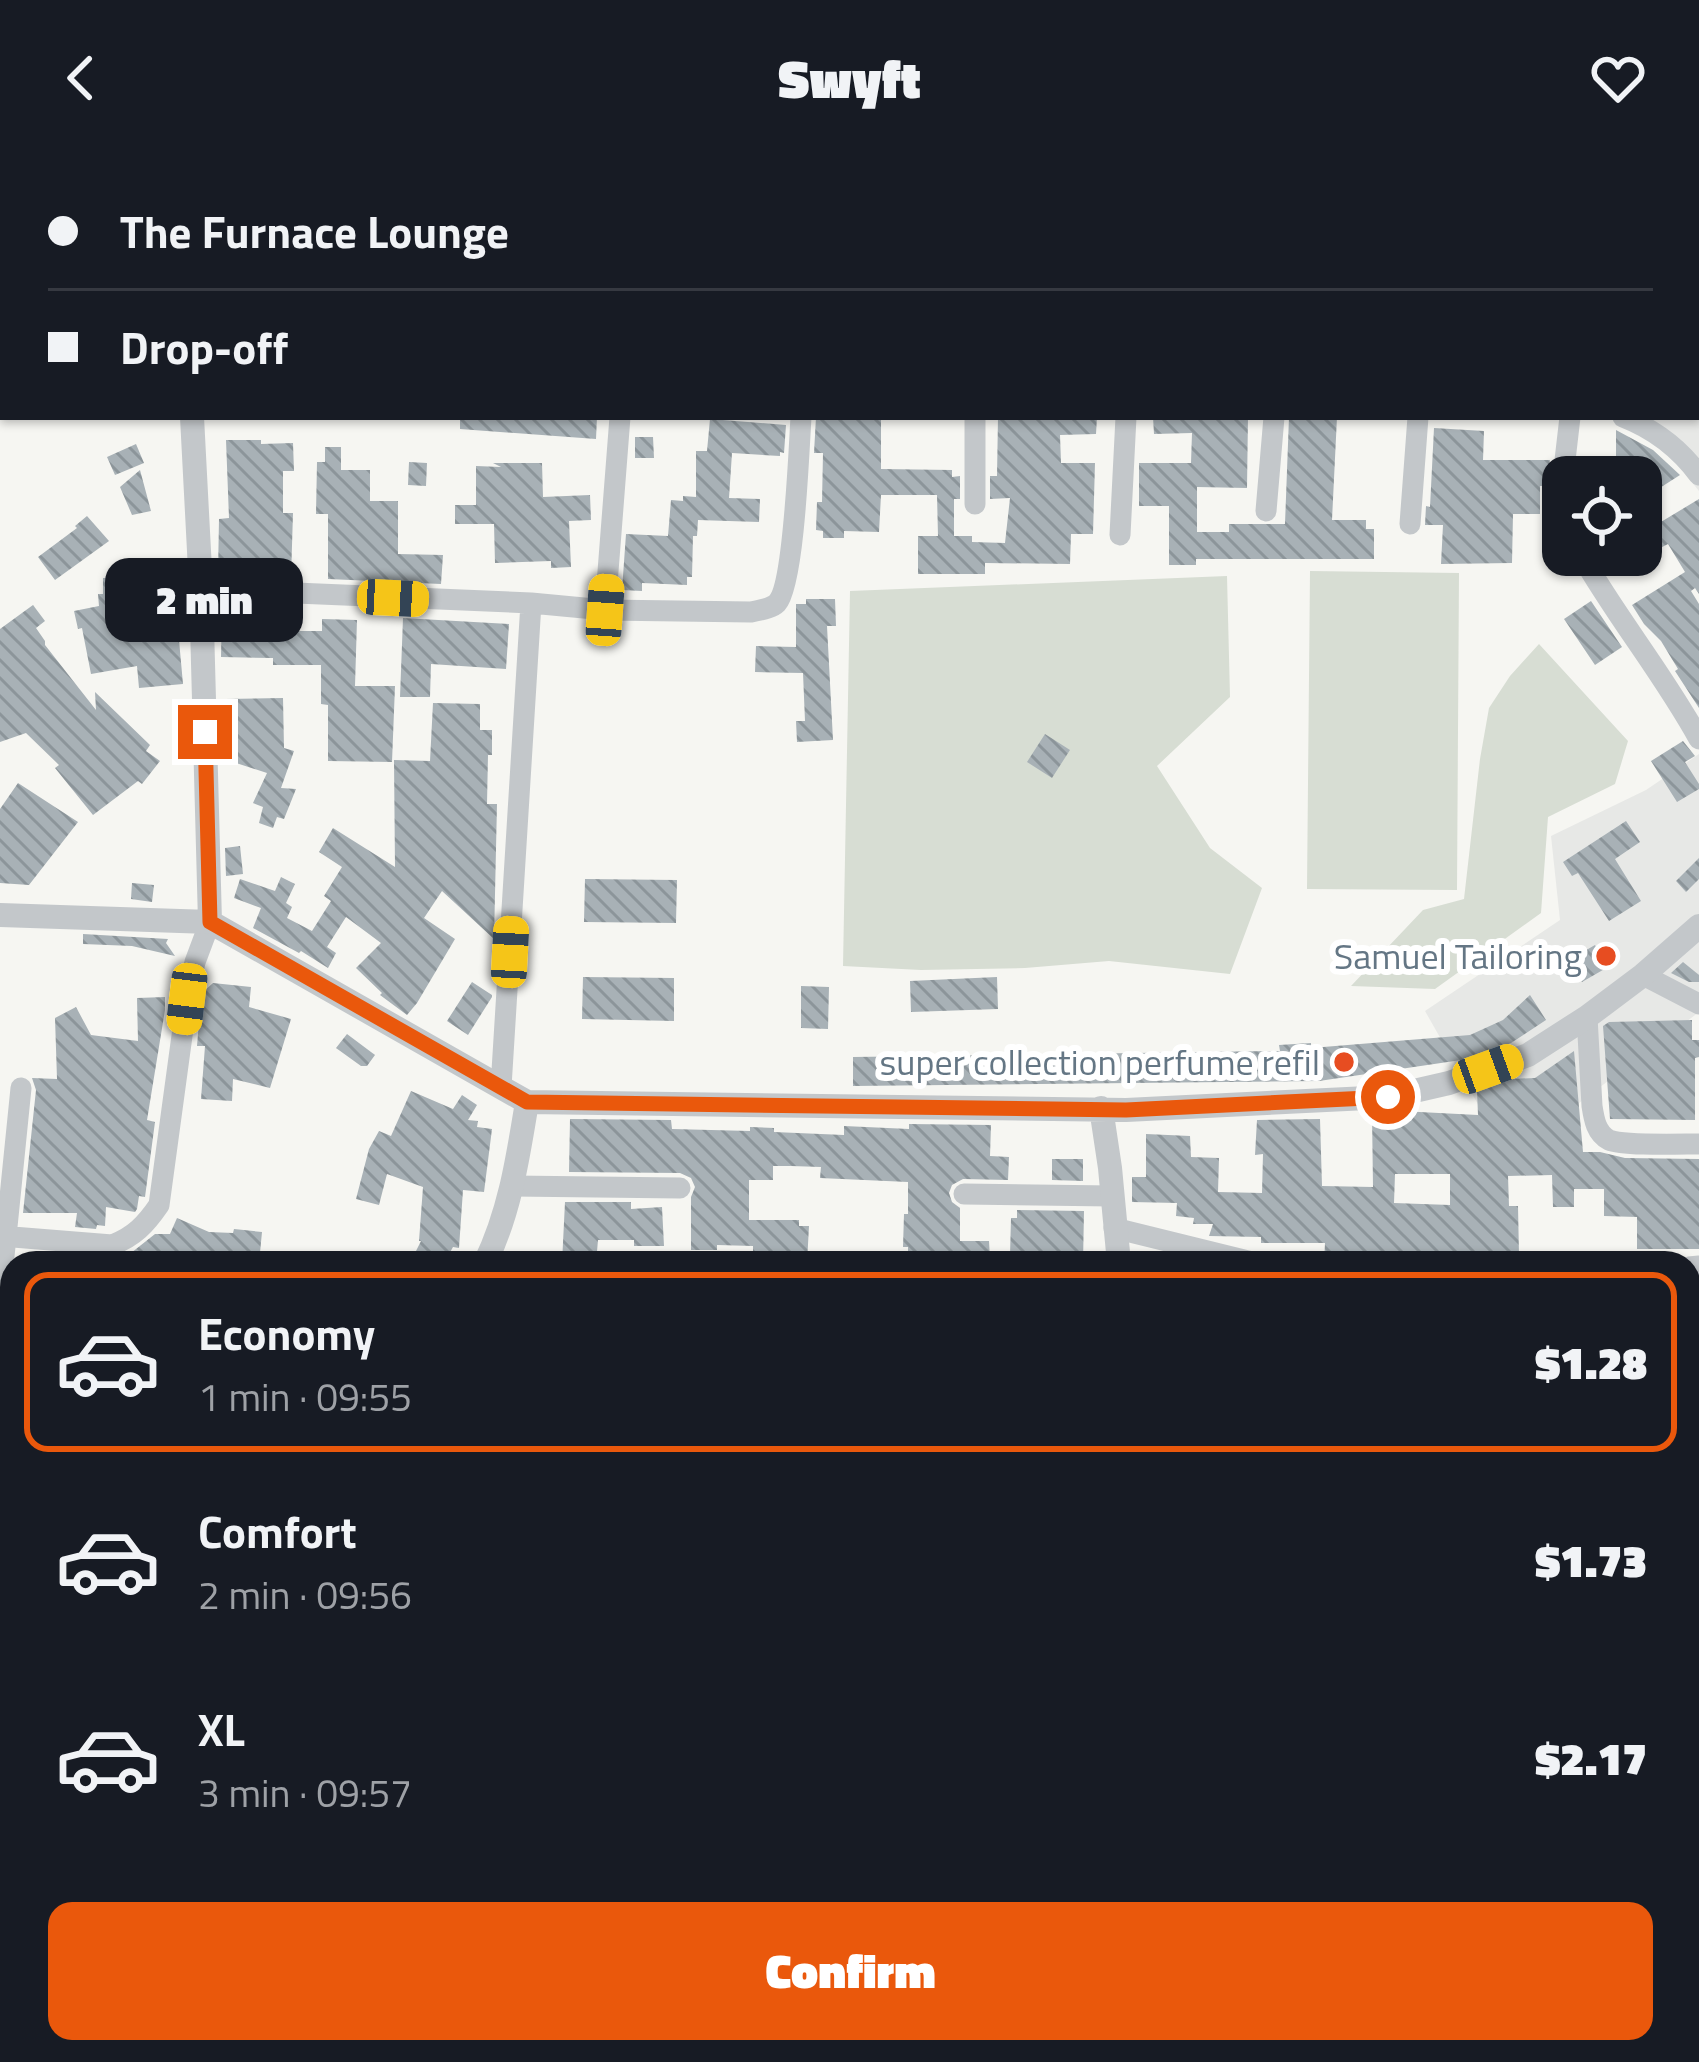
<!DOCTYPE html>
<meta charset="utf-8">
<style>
body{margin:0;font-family:"Titillium Web",sans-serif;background:#20242c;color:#f1f3f6;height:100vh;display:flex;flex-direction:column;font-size:45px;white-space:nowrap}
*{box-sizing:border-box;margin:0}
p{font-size:39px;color:#9ea1a6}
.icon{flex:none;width:66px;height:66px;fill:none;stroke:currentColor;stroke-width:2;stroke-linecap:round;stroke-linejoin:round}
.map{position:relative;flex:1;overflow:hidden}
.drawer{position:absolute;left:0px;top:1095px;width:1701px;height:813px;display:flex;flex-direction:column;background:#171b24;border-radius:36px 36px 0 0;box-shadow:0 3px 9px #0004}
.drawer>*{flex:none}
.banner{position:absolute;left:0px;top:0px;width:1701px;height:264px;box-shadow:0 3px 9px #0004;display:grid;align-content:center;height:264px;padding:0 48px;background:#171b24}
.fabs{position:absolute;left:1542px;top:300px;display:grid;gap:24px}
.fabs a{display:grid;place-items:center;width:120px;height:120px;border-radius:24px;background:#171b24;box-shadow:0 3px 9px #0004;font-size:60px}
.end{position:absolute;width:54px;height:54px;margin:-27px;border:15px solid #ea580c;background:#fff;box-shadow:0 0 0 6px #fff}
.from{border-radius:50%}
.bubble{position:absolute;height:84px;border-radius:24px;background:#171b24;box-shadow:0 3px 9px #0004;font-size:39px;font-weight:800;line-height:84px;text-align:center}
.car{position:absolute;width:36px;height:72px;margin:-36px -18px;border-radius:15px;box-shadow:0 0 9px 3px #0007;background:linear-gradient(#f5c518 24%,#345 0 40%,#f5c518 0 76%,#345 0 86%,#f5c518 0)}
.banner b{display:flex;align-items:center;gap:42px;height:114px;font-size:45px}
.banner b+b{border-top:3px solid #363941}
.banner i{width:30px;height:30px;background:#f1f3f6}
ul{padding:21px 0 0;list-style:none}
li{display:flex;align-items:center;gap:36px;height:180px;margin:0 24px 18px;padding:0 24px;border:6px solid transparent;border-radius:24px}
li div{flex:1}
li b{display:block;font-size:45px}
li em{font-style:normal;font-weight:800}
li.current{border-color:#ea580c}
li>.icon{width:108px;height:108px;stroke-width:1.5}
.button{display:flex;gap:24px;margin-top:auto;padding:24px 48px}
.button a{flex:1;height:138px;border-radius:24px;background:#ea580c;color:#fff;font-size:48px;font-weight:800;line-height:138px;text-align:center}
header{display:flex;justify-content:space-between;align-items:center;height:156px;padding:0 48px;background:#171b24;font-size:54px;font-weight:800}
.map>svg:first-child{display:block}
.built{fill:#e7e8e6}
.grass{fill:#d7ddd3}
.forest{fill:url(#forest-firs)}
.building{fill:url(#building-back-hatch);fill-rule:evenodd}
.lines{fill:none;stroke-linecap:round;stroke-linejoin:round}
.minor{stroke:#c3c7ca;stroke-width:21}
.tertiary{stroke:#c3c7ca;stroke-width:24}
.route{stroke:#ea580c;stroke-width:15}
.poi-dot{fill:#e74d21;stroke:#fff;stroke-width:4.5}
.labels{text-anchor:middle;stroke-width:12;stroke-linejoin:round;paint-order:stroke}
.poi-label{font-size:36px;fill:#647684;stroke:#fff;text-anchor:end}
</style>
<header><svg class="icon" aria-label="back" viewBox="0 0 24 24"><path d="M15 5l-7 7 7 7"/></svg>Swyft<svg class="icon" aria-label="heart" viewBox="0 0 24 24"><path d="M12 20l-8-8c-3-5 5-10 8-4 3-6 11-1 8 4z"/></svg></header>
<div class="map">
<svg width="1699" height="1906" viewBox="0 0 1699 1906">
<defs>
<pattern id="forest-firs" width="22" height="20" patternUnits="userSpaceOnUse" patternTransform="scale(3)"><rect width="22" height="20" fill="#d7ddd3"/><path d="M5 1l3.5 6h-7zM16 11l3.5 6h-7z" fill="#b2b8b1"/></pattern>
<pattern id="building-back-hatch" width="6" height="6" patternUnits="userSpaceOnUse" patternTransform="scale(3)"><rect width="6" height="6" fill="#a8b1b6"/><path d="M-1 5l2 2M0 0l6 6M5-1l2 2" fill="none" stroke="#8c959a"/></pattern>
</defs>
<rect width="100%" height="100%" fill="#f6f6f2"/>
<path class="built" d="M250,0H489V3H250Z
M1699,143V335L1640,261H1698Z
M1699,598V856L1508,1001L1425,855L1560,764L1551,680L1646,634Z
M341,1896H694L689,1902L678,1906H333Z"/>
<path class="grass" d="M1310,415L1459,417L1457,734L1307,733Z
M1227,420L1230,541L1157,610L1210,692L1262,732L1230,818L1109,805L1025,812L921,814L843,810L850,435Z
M1539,488L1628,585L1615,628L1548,661L1541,757L1435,833L1351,830L1423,754L1464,743L1480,603L1489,552L1510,520Z"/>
<path class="forest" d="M1689,1552H1699V1607L1689,1606Z"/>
<path class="building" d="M460,261H597L596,283L460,273Z
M816,261H881V313L952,314V321L960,320V343H954V380H972V386L1005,387L1010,342L990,343V320H997L998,261H1097L1096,278L1060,279L1061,307H1095L1093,378H1071L1070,408L985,407V418H918V380H938L937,339H881L879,376L844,375V382H823V375L816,374L817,346H822L823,297H814Z
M1153,261H1248L1247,332L1197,331V376H1229V368H1285L1289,261H1337L1332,364H1366V373H1374V403H1196V409H1169V350H1139V307H1191L1192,277L1154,278Z
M710,263L786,269L784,297L780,296V300L732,297L729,342L760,343L759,366L698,364L697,380H693L692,421H687V429L642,427V435L622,434L626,378L668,380L671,344L683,345V340L696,341V295H707Z
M1434,272L1484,275L1483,304H1550L1546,330H1540V358H1513L1512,407L1441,408L1443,369H1425L1426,350L1430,351Z
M1616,274L1653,294L1680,319L1641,344V321H1578L1580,304L1616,303Z
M635,281H653L654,302H635Z
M226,284H261V288L293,287L294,315H283V357H293L291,422L218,417L219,363L229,362Z
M136,288L144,307L115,319L107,301Z
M325,291H341V314H370V345H398V398L443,399L441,428L328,423V358H316L317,306H325Z
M409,306L427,307L426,330L408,329Z
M493,307H542L543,341L590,339L591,364L569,365L571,411L551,412V405L495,407L494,368H455V349H476V310L501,311Z
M140,314L151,355L132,359L120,331Z
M1699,343V438L1695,432L1691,435L1699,448V552L1675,515L1678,513L1661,485L1644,468L1632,449L1685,416L1668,388L1610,418L1599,399H1641V378Z
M87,360L109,385L55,424L38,401L77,372L75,370Z
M125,421L128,467L177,462L183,528L139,532L137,510L91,518L82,472L78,473L74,455L99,450L98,438H103V422Z
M806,443H835L836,470H827L833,584L797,586L796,565H805L803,517L755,516L756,490L796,491V448H806Z
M1591,445L1622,491L1595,509L1564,463Z
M33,449L45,465L36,472L45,485V489L96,554L95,536L150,589L146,595L160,605L142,628L138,625L93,659L55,612L59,609L26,577L0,586V473Z
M222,449L292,452V475H322V463L357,464L355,530H395L392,606L328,605V549L321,548V509H273V502L221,501Z
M403,462L509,468L506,513L431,508L430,541H400Z
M283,542L284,592L294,595L281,632L296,633L284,663L277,661L273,672L259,667L263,651L253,647L267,617L230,605L234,593H226L225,543Z
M433,547L480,548V574H492V599H488L487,648H497L494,783L442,735L424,762L455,783L417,847L407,859L380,839L382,837L356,812L381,787L346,761L327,791L336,797L328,812L301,795L299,797L253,772L261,752L234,742L240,723L275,735L281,721L295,728L286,747L292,751L287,762L312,775L331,745L324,740L342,711L319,696L333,672L395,711L394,604L430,605Z
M1045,578L1070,594L1052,622L1027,606Z
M1683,585L1695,600L1685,606L1699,628V633L1677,646L1651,605Z
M18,627L78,666L29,729L0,727V653Z
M1626,665L1640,686L1615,703L1641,745L1609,765L1578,717L1572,720L1563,706Z
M240,690L243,718L226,720L225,692Z
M1699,702V723L1686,736L1676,725Z
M585,723L677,724L676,767L584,766Z
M132,727L154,729L152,746L131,743Z
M83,778L168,783L166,787L175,800L132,790L83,788Z
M1595,789L1608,811L1582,826L1569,804Z
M1683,806L1699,819V826H1689L1671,817Z
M583,821L674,822V865L582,863Z
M997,821L998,853L911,856L910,825Z
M472,826L492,839V841L468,879L447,865Z
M213,827L251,831L249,851L291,863L270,932L233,923L232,945L201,943L205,890H197L199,866L204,835Z
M801,830L829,831L828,873L801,872Z
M1530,839L1546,864L1511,887L1468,903L1319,925L853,930V901L1280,895L1279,889L1311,887V892L1470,879L1503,864Z
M165,841V854L147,964L155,966L145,1041L139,1040L137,1053L135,1056L106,1051L105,1070L97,1069L96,1073L75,1071L77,1057H23L36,934L32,922L57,923L55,862L76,851L91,879L138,885L137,842Z
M1692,864V884H1699V901L1695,902V964L1610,963L1603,870L1609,866Z
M347,878L375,899L367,910H361L336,892Z
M1574,895L1583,996H1600L1625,1002L1699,1003V1093H1637V1061L1604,1060V1033H1574V1051H1553L1552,1019L1508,1020L1509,1050H1518L1519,1099L1477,1100V1104L1406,1103V1107H1324L1325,1087H1261V1081L1209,1080L1213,1068H1193L1194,1062L1176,1060L1177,1047L1132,1046V1021H1146V978L1190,980L1191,1001L1219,1002L1218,1036L1262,1037L1263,998L1255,999L1257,964L1320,963L1322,1030L1373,1031L1372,958L1400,955L1478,959L1477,935L1509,923L1535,922ZM1395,1018H1450V1049L1394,1047Z
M411,935L453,953L462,939L477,949L468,964L478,965L477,971L492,973L484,1036L463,1034L459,1092L453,1091L444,1107H410L421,1085H419L423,1031L387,1018L379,1049L356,1043L369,993L379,975L391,980Z
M570,963L671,964L672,973L750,975V971L774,972V976L844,979V970L909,973V968L991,969L990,1000L1009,1001L1008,1024L963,1023L952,1029L949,1037L952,1046L960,1052V1085H989L990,1102H908V1091H903L904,1058H908V1026L820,1022L821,1011L791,1010H773V1024H749V1064H799V1070H809L807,1107L780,1105V1096H753V1090L717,1089V1094H691V1041L695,1031L691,1022L680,1017L569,1016Z
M1052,1003H1083V1025L1052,1024Z
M565,1046H631V1053L662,1051L664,1090H634V1084H598L596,1107H562Z
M1017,1054L1084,1055L1083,1107H1051V1099H1010L1011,1062H1017Z
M177,1062L209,1076L233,1077L234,1073L262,1076L259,1107H199V1101L129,1102L131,1097L155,1078H170Z"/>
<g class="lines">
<path class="minor" d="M711,3V0
M1678,3L1679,0
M1698,60H1699
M975,261V348
M1623,261C1654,273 1679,292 1699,319
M1266,355L1274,261
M1563,361L1562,330L1570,261
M1410,368L1418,261
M1120,379L1126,261
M1581,399C1617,462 1664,519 1699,583
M201,433L531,447L605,454L751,456C759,454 771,453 777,447C794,429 799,292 801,261
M605,454L620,261
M1643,819L1699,848
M1587,861L1592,950C1594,963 1596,977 1609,984C1623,990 1681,988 1699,988
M501,931L531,447
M513,1030L680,1032
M964,1038L1112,1040
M1114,1072L1256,1107
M0,1080L112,1089C134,1081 146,1068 159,1049L187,843L195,806L210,766
M1689,1111L1699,1110
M0,1140L21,932
M0,1440L12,1451
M0,1617L12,1625
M1689,1706H1699
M0,1762L12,1766
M948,1896L954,1906
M121,1906L138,1896
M699,1906L708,1896
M1008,1906L1012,1896"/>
<path class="tertiary" d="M230,0V3
M1214,0V3
M1698,191H1699
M192,261L201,433L210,766
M0,759L210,766L527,946L1126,954L1388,941L1449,927L1528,899L1587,861L1643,819L1699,770
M1101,952L1110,1012L1119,1107
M485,1107C510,1056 518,1001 527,946
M198,1896L207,1906
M1251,1906L1254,1896"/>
</g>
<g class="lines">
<path class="route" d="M205,576L210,766L527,946L1126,954L1388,941"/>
</g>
<g class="poi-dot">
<circle cx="1606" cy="800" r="12"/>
<circle cx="1344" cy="906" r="12"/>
</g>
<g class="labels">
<g class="poi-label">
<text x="1582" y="813">Samuel Tailoring</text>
<text x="1320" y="919">super collection perfume refil</text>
</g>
</g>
</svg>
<div class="fabs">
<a><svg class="icon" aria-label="locate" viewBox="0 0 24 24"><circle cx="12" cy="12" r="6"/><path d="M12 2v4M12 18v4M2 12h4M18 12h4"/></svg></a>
</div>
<i class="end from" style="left:1388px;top:941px"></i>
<i class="end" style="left:205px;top:576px"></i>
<div class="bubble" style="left:105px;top:402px;width:198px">2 min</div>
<i class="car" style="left:393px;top:442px;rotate:93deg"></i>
<i class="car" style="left:605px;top:454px;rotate:4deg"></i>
<i class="car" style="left:510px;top:796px;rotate:3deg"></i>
<i class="car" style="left:187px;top:843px;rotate:187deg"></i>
<i class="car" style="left:1488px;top:913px;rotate:70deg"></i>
<div class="banner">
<b><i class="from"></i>The Furnace Lounge</b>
<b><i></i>Drop-off</b>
</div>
<section class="drawer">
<ul>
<li class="current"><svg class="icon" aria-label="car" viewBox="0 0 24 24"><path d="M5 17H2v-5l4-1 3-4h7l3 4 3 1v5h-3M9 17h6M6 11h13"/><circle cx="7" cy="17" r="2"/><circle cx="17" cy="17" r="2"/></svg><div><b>Economy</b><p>1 min · 09:55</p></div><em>$1.28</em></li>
<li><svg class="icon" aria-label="car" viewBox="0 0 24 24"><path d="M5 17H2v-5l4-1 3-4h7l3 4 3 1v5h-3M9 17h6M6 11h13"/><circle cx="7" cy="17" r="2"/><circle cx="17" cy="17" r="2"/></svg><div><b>Comfort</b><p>2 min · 09:56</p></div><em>$1.73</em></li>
<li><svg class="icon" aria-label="car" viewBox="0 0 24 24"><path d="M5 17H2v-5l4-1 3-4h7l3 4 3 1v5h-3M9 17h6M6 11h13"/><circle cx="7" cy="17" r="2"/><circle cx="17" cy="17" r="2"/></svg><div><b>XL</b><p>3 min · 09:57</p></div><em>$2.17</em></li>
</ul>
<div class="button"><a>Confirm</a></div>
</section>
</div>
